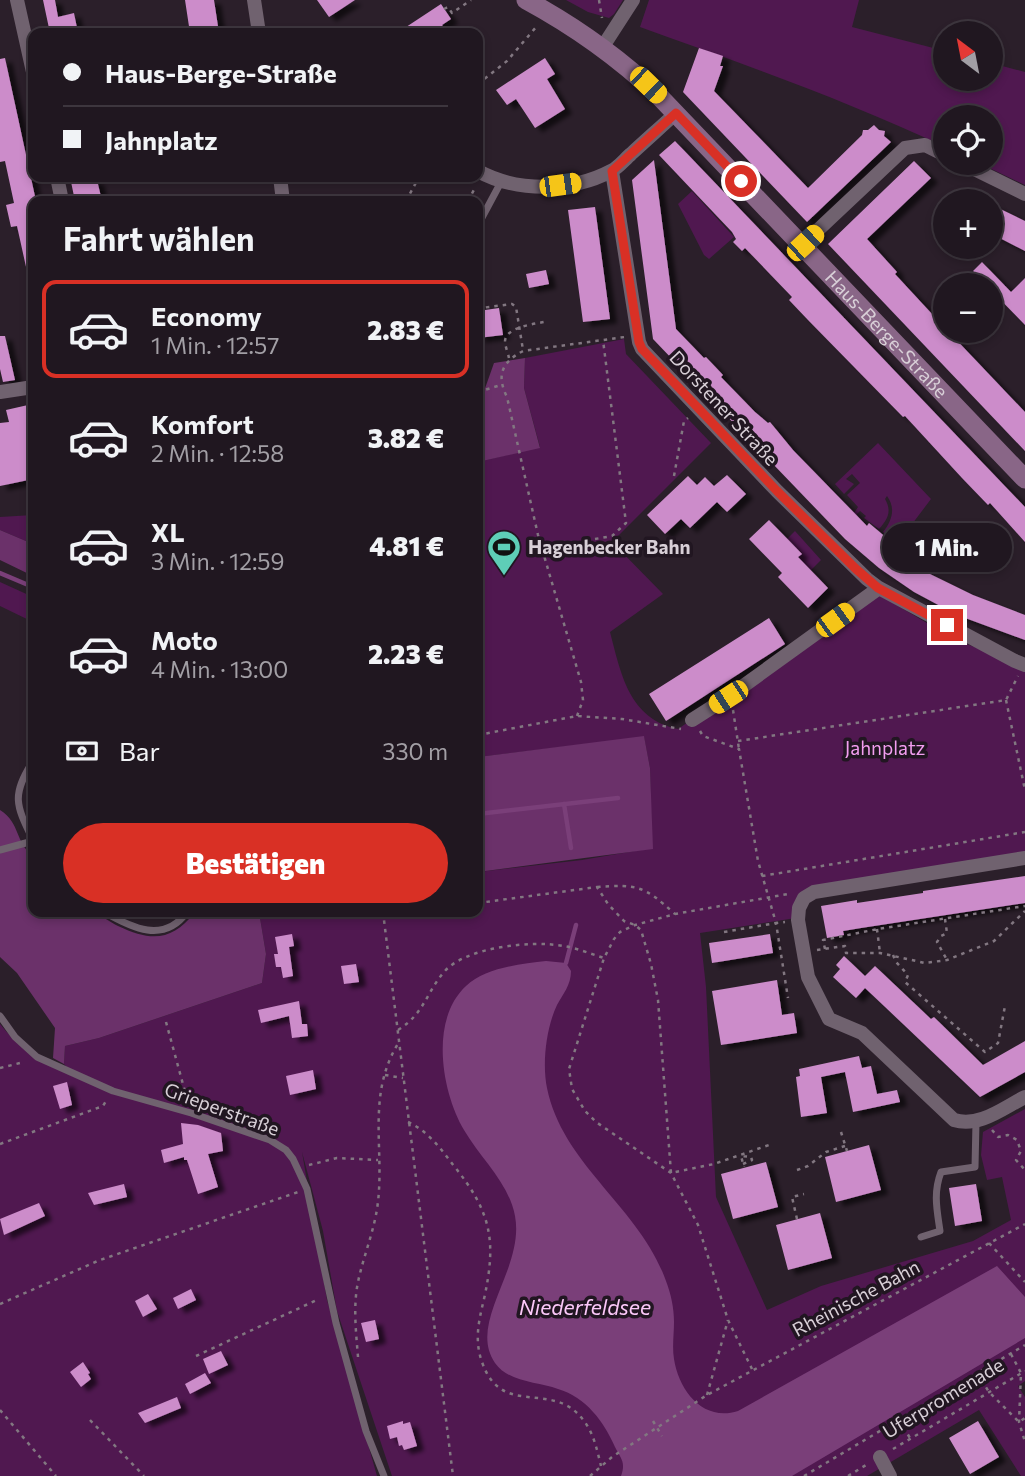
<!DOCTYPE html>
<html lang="de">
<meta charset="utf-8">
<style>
body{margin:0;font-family:Commissioner,sans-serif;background:#2d242d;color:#f1f3f6;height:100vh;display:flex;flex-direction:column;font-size:26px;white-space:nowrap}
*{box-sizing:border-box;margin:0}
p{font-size:23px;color:#a29fa5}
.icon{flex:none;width:38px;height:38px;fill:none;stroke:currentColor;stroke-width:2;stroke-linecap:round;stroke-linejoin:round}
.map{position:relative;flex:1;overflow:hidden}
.panel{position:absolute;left:28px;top:196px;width:455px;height:721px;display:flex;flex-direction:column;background:#201720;border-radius:14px;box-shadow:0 4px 10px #0003,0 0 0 2px #3d363e}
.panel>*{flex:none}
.guide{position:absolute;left:28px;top:28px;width:455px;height:154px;border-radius:14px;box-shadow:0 4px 10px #0003,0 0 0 2px #3d363e;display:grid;align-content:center;height:154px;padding:0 35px;background:#201720}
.needle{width:46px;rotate:328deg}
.controls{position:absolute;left:933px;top:21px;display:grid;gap:14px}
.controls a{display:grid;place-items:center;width:70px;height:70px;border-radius:50%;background:#201720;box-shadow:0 4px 10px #0003,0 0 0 2px #3d363e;font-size:35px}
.end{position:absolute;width:32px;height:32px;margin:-16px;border:9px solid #d93025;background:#fff;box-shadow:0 0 0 4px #fff}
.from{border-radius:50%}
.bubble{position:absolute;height:49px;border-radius:24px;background:#201720;box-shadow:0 4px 10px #0003,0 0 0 2px #3d363e;font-size:23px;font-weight:800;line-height:49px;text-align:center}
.car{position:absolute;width:21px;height:42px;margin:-21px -10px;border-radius:9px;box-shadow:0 0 5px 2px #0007;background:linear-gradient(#f5c518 24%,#345 0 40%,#f5c518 0 76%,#345 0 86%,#f5c518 0)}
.guide b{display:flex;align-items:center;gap:24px;height:66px;font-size:26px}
.guide b+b{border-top:2px solid #3d363e}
.guide i{width:18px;height:18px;background:#f1f3f6}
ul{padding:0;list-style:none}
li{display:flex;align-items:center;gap:21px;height:98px;margin:0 14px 10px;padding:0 21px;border:4px solid transparent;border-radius:14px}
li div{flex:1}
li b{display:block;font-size:26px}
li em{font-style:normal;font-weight:800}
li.current{border-color:#d93025}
li>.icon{width:63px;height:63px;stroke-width:1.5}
h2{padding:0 35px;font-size:32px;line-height:84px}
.pay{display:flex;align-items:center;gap:18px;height:77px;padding:0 35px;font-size:26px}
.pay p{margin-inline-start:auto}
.button{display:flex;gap:14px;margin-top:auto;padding:14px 35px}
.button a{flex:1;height:80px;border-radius:42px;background:#d93025;color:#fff;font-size:28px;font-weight:800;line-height:80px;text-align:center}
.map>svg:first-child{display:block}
.green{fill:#501850}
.forest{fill:#6b316a}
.water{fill:#7a3f79}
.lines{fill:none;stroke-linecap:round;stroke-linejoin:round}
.stream{stroke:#7a3f79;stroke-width:4.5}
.building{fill:#cc8cca;filter:url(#shadow)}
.path{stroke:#827781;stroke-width:2.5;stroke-dasharray:3.5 5;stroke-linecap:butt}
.service{stroke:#70626f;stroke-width:7}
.minor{stroke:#70626f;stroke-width:14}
.secondary{stroke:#896687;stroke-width:19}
.route{stroke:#d93025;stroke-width:9}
.labels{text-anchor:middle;stroke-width:7;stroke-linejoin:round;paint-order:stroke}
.street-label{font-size:19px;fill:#d8cfd7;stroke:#211621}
.poi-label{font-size:19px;font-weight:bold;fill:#d8cfd7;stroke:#211621;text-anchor:start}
.park-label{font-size:19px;fill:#f39ef0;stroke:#211621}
.water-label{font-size:21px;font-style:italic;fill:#fcc8f9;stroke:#211621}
</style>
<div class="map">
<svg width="1025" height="1476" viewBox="0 0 1025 1476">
<defs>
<filter id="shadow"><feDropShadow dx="7" dy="4.5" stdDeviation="2" flood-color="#0009"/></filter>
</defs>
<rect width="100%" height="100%" fill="#2b1f2a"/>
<path class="green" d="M566,0H623L614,14L609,18L588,12Z
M649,0H859L852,27L945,51V79H990L991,63L1025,72V185L979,163H990V117H945V147C846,100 743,64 640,27Z
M692,191L734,237L709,259L704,255L678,204Z
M624,339L626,354L711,443L612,542L663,594L610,632C621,674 629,719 678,729L876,593L954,639L1025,667V856L814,890L796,918L700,933L706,987L716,1197L767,1310L821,1286L973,1241L1011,1220L1002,1177L987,1180L981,1155L983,1132L1025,1109V1381L1018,1386L1025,1397V1476H1021L979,1410L867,1476H392L337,1311L323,1231L302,1152L327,1300L377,1476H0V1024C22,1051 43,1062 74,1077L64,1064L65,1046L99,1038L262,983L266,954L259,912H478V872L582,860L652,848L650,768L644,737L478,757V462L540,447L524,388L525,358Z
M878,443L931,499L897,544L883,532C892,521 896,508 887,496L885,499C892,511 888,519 879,529L864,518L866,516L860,511L856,515L854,513L858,507L847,495L860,483L852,474L846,479L854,484L844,494L835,484Z
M33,515V544L0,530V517Z
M795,531L821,560L811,570L798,557L801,553L787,539Z
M0,582L33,597V622L0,606Z"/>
<path class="forest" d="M525,358L524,388L540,448L478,462V396L483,394L494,363Z
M0,530L33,544V576L0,560Z
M644,736L650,768L653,849L478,872V757Z
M0,810C21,823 15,844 33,855V912C49,912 80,908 94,913C103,916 110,922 118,926C152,942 172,941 195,912H259L266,954L262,983L99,1038L65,1046L64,1064L53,1058L55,1028L17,973L0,957Z"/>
<path class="water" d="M546,961L566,963L571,971C571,985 563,994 557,1005C546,1028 542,1064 547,1088C563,1166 640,1207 666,1281C671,1294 674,1308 674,1322C674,1334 672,1347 674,1359C679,1391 703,1422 738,1411L997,1266L1025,1297V1338L792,1476H621C626,1462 621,1459 615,1447C604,1422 586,1397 558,1389C538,1382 508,1382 495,1363C467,1322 525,1269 515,1216C509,1183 481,1159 464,1130C442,1093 429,1020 466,986C485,968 520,964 546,961Z"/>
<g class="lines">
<path class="stream" d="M0,573L33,587
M564,804L571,848
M478,814L618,798
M566,963L576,925"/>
</g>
<path class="building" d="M43,0H55L58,17L74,13L78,33H50Z
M185,0H214L219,33H190Z
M317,0H355L329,17Z
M441,4L451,19L442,25L448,33H397Z
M699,48L723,56L720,66H723L714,91L808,188L862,135L863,130H868L874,125L879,130L885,131L884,136L891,142L807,222L683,92Z
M5,58L36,201H33V275L28,276L17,226L11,227L6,205L14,203L5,161L0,162V59Z
M545,58L555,74L547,79L565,109L535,128L516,99L507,105L496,90Z
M675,141L1025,507V542L990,503L988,505L962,478L905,416L903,417L808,320L789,300L792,297L745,248L742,251L733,242L736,239L732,232L659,155Z
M654,160L676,329L704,358L706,357L723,375L721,377L755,412L768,423L770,422L793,450L867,526L869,523L895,545L893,548L928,573L973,595L1025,615V640L957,615L914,592L879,568L845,539L653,339L632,180Z
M914,161L931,178L867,239L897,272L895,274L945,328V331H948L1025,412V451L828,244Z
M70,177H92L93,181L97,180L102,201H75Z
M990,204L1025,221V251L990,233Z
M595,207L610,319L583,322L568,210Z
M982,262L1011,292L1025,278V325L990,289V285H987L973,271Z
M546,270L549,284L529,288L526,274Z
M499,308L503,335L478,338V311Z
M0,336H5L15,380L3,382L0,369Z
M28,405L33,428V479L0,486V423L9,422L6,410Z
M727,475L746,494L727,512L717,502L690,528L681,519L665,534L647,515L688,476L697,485L705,477L714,486Z
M769,520L802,554L798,557L828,588L808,608L778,577L782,573L749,539Z
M769,618L785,644L666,721L649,694Z
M1025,876V903L861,928L843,931L844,935L827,938L821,906L857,900V903L923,893V891Z
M292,934L294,946L289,947L293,976L283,978L281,967H276L274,954H278L275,937Z
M770,934L773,953L712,963L709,943Z
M844,956L865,976L875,966L931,1019L934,1017L983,1065L1025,1041V1072L980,1097L865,988L856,998L833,977L840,969L836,965Z
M356,964L359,982L344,984L341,966Z
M777,980L782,1015L794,1013L797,1033L721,1045L712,991Z
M299,1001L302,1024H307L308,1036L292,1038L289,1016L261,1023L258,1010Z
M859,1056L862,1068L871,1066L877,1094L897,1090L900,1102L853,1112L845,1072L821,1077L827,1113L801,1117L796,1077L800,1076L799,1069Z
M313,1070L316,1089L290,1095L286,1076Z
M67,1082L72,1105L60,1109L53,1086Z
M181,1123L198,1125L221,1133L223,1151L208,1154L218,1187L198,1194L187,1160H184V1157L164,1163L161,1150L183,1144Z
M869,1145L881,1190L836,1202L825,1157Z
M766,1162L778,1207L733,1219L721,1174Z
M124,1184L127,1197L94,1205L88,1193Z
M976,1184L982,1221L955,1226L949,1188Z
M39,1203L45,1216L4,1235L0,1219Z
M820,1213L832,1258L788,1270L776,1225Z
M191,1289L196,1300L178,1309L173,1298Z
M148,1294L157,1309L143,1317L135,1301Z
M375,1320L379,1339L366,1342L361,1323Z
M221,1351L228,1365L209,1374L203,1359Z
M83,1362L90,1373L88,1374L91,1379L81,1387L70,1372Z
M205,1373L211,1383L190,1394L185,1384Z
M177,1397L181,1408L145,1423L138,1413Z
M403,1421V1424L410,1422L417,1446L404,1450L402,1445L399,1446L397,1437L390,1439L387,1426Z
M978,1421L999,1457L970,1474L949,1438Z"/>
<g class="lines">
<path class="path" d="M599,0L602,18
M444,9L448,7L452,13L471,0
M478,84L507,61L537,26
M406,201L419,177
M468,201L476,186
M478,306L481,308L512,304L516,307L523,350
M509,358C508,353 505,346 505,341C506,327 534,324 544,322
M478,392L501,385
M674,476L684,421L688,418
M595,539L612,536L626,523L603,340
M1006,700L1025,790
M733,710L739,749
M577,716L583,700L581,682L538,535L507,397C496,375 502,362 523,351L625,337
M700,731L703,736L739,749L758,861L776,923L785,922
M478,735L577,716L622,719L681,729
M738,741L1006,700L1018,676
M762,876L1025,832
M597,887C638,884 644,886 675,914
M478,903L597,887L608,904L624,921L635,925L641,930L651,964L658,1000L671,1173L714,1164L769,1145
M383,912L453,1476
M945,919L947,933L941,936L937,942L947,960
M877,929L880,953
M724,932L776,923L788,998
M825,949L823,940L878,929L1025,906
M817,950L845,946L846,953H880L925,963L947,960L994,941L1025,911
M893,955L896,962L908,975L905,982L985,1052L998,1043L1005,1006
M166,1022L187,1099
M398,1030C424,1014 426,993 444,972C465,947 532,940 563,946C577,948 591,954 604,958
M0,1068L24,1062
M385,1075L403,1078
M408,1122C428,1131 441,1149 454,1166C491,1212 497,1240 484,1299C479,1320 474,1340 482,1362C502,1420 553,1378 584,1421C594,1434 597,1450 601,1466
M992,1130L998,1137L1008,1135L1017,1140L1021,1151L1016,1160L1025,1170
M841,1132L847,1151
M0,1144L103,1106L106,1101
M743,1164L752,1160L751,1157L741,1156L744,1167
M309,1165L337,1158L378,1160
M797,1170L808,1166L826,1152L845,1146
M797,1219L792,1197L804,1194
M989,1243L1025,1282
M0,1304L100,1260L298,1192
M1011,1354L1021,1373L1019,1422L1025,1442
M196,1356L319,1299
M358,1357C356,1332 353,1306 358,1282C363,1258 373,1234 377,1209C386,1152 365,1096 399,1042
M752,1369L728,1320L698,1225L671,1173L596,1122L585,1111L572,1089L569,1069L604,958L614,939L620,932L635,925L675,914L788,894
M977,1373L989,1392L1019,1422L1025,1418
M707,1395L728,1320
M0,1410L56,1476
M90,1420L144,1476
M899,1420L910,1438
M653,1421L662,1436
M893,1449L1025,1371
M590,1476L612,1457L707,1395L1025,1224
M804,1476L1025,1345
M848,1476L866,1465"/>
<path class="service" d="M478,225L501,182
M33,761C11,796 16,805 33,840
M0,850L33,841
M104,912C132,928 164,944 187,912
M0,1016L15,1037L37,1057L113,1091L191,1113L270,1140L286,1150L293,1159L307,1189L336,1323L366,1431L384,1476
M921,1237L940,1231C937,1210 933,1193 941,1172L975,1167L976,1122"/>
<path class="minor" d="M17,0L33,72
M254,0L259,33
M602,48L633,0
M962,163L1025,194
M478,171C516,192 572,192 611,171C618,168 625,159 631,154C646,140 661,127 676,113
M612,171L639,342L642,349L777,491L867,579L879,588L1015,661L1025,665
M57,177L62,201
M280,177L283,201
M802,245L905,148L925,145L945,155
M0,392L33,387
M692,720L728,697L879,588
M1025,858L814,892L804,898L799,908L798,920L808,977L829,1019L862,1033L954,1120C979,1128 1003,1108 1025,1097
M880,1457L890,1476"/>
<path class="secondary" id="s1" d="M526,0C574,26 618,57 658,95L1025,479"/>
</g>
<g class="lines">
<path class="route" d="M741,181L676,113L612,171L639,342L642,349L777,491L856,569L878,588L947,625"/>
</g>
<defs>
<g id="stadium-pin" transform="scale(1.75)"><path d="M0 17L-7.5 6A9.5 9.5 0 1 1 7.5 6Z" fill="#5eceb7" stroke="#211621"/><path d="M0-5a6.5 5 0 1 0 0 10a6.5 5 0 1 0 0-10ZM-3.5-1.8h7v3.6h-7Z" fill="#111"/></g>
</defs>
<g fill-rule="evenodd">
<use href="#stadium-pin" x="504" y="547"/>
</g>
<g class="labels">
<g class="street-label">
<text dy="7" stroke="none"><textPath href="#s1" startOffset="494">Haus-Berge-Straße</textPath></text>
<text transform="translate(724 408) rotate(47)" y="7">Dorstener Straße</text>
<text transform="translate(222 1109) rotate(20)" y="7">Grieperstraße</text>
<text transform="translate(856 1298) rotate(-28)" y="7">Rheinische Bahn</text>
<text transform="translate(943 1398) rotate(-31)" y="7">Uferpromenade</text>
</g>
<g class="poi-label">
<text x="528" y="554">Hagenbecker Bahn</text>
</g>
<g class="park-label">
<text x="885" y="755">Jahnplatz</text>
</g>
<g class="water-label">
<text x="585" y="1315">Niederfeldsee</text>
</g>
</g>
</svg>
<div class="controls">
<a><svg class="needle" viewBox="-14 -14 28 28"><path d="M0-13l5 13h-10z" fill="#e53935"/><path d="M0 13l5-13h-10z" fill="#a29fa5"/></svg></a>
<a><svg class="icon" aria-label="locate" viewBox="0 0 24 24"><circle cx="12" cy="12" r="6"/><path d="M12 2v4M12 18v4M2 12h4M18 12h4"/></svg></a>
<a>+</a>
<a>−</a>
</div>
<i class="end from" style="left:741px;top:181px"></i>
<i class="end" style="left:947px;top:625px"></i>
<div class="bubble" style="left:882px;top:523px;width:130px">1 Min.</div>
<i class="car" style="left:648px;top:85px;rotate:134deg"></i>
<i class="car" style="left:560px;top:185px;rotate:82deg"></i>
<i class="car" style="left:805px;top:243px;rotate:47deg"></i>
<i class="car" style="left:835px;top:620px;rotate:54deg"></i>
<i class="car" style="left:728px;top:697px;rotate:237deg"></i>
<div class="guide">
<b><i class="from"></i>Haus-Berge-Straße</b>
<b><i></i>Jahnplatz</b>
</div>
<section class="panel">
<h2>Fahrt wählen</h2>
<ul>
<li class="current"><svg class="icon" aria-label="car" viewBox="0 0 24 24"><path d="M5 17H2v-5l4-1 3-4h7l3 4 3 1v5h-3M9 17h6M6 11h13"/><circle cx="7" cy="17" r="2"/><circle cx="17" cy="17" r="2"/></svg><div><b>Economy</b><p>1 Min. · 12:57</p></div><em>2.83 €</em></li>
<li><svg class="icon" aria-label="car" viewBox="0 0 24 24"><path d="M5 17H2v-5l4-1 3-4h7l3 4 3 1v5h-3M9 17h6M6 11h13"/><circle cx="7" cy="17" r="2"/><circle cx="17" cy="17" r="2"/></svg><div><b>Komfort</b><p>2 Min. · 12:58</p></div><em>3.82 €</em></li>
<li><svg class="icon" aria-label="car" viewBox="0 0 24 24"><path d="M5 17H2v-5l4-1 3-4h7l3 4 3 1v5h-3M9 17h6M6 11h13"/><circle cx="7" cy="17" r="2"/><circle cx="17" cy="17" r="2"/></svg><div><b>XL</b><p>3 Min. · 12:59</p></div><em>4.81 €</em></li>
<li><svg class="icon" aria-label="car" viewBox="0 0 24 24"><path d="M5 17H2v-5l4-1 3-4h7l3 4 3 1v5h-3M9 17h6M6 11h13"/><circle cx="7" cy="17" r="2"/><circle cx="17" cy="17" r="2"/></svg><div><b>Moto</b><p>4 Min. · 13:00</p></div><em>2.23 €</em></li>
</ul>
<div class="pay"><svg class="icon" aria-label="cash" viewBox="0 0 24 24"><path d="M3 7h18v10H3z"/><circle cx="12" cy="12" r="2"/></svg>Bar<p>330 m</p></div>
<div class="button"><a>Bestätigen</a></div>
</section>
</div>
